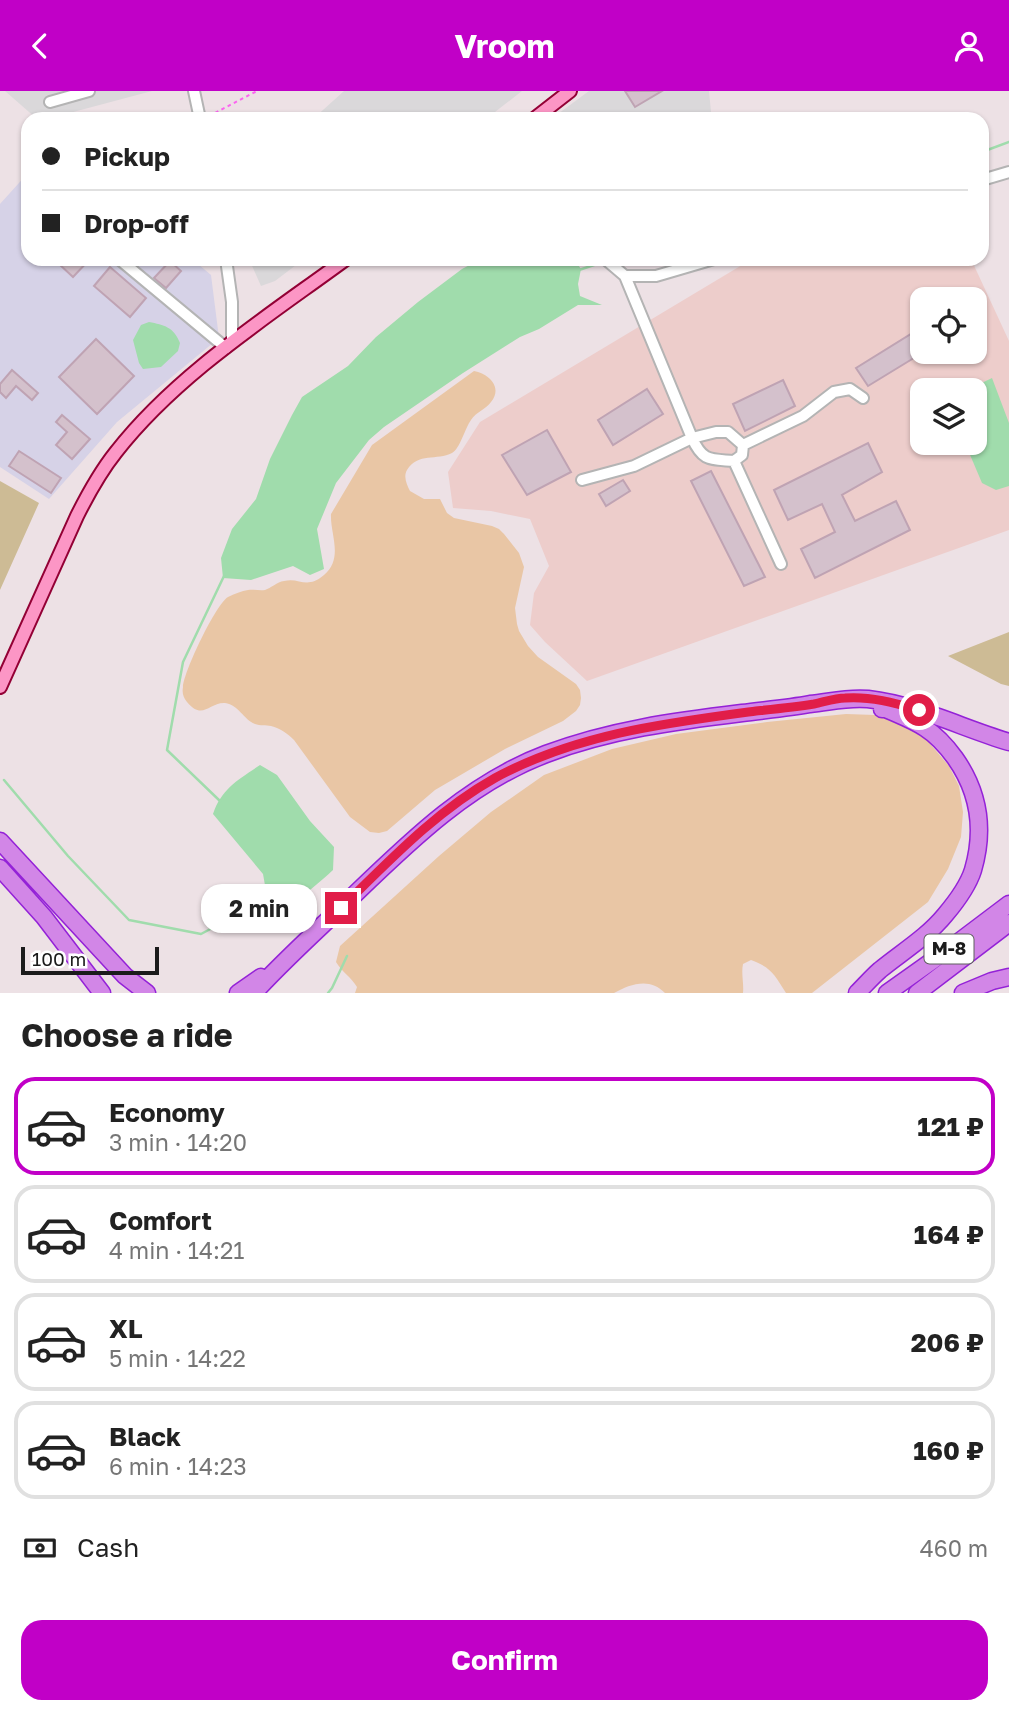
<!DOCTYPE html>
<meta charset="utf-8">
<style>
body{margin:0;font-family:"Golos Text",sans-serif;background:#f2f2f2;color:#222;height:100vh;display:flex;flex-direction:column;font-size:26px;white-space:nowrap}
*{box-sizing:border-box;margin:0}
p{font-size:23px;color:#767676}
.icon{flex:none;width:38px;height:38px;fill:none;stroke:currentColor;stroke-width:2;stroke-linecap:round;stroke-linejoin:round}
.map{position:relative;height:902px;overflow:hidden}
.sheet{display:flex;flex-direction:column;background:#fff;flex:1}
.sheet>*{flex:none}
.hud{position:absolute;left:21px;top:21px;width:968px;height:154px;border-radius:21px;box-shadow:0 2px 5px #0004;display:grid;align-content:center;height:154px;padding:0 21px;background:#fff}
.buttons{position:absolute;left:910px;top:196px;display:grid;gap:14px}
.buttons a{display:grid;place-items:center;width:77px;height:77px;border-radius:14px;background:#fff;box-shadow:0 2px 5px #0004;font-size:35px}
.scale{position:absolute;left:21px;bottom:18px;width:138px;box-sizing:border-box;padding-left:7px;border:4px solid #1b1b1b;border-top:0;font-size:19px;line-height:24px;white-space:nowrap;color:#1b1b1b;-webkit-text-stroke:5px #fff;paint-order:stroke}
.end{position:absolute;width:32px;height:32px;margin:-16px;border:9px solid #e11d48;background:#fff;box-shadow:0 0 0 4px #fff}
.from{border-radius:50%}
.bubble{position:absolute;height:49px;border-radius:21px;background:#fff;box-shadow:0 2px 5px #0004;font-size:23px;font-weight:700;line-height:49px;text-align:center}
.hud b{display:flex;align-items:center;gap:24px;height:66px;font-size:26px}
.hud b+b{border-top:2px solid #e0e0e0}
.hud i{width:18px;height:18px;background:#222}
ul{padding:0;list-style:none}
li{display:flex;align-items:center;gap:21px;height:98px;margin:0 14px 10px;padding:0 7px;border:4px solid #e0e0e0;border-radius:21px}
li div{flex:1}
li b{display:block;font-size:26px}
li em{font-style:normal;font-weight:700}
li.current{border-color:#c100c7}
li>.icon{width:63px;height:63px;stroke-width:1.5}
h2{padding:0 21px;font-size:32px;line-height:84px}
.pay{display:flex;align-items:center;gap:18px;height:77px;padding:0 21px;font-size:26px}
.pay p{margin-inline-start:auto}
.cta{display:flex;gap:14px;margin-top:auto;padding:14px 21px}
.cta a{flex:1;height:80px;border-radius:21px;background:#c100c7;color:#fff;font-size:28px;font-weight:700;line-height:80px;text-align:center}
header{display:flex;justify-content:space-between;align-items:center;height:91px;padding:0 21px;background:#c100c7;color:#fff;font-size:32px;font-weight:700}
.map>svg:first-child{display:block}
.residential{fill:#dad8da}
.industrial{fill:#d6d2e7}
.farmland{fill:#edcdcb;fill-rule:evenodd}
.grass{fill:#e9c6a5}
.forest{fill:#cdbb95}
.water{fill:#a0dcac}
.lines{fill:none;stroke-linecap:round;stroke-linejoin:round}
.stream{stroke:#a0dcac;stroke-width:2.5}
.building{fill:#d4c1cc;stroke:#bfa3b3;stroke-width:2}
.minor-casing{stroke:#b4b4b4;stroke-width:14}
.major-casing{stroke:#930035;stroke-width:16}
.highway-casing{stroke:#9422d7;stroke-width:19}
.path{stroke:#fb64f0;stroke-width:2;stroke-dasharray:3.5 3.5;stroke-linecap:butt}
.minor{stroke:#fff;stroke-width:10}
.major{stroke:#fc96c5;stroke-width:12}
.highway{stroke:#d286e7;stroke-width:16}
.route{stroke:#e11d48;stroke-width:9}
.labels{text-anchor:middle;stroke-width:6;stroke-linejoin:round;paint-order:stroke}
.shield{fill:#fff;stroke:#5f5f5f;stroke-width:2}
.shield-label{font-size:18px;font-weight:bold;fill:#1b1b1b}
</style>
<header><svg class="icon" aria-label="back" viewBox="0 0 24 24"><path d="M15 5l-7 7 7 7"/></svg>Vroom<svg class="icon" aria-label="person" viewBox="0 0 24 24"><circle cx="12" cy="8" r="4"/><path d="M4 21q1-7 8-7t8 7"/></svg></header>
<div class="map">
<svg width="1009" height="902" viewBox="0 0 1009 902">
<rect width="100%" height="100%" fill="#ede1e5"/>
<path class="residential" d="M5,0H152L47,28H37Z
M344,0H522L486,28H313Z
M589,0H709L711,21L702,28H551Z
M249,168H304L275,190L261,195Z"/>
<path class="industrial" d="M28,82V168H192L211,184L219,247L117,331L49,408L0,376V113Z"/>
<path class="farmland" d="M752,168H971L1009,250V439L587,590L545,551L530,534L534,502L549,475L530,428L491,420L453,417L448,381L480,331ZM922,208H975V261H922ZM922,299H975V352H922Z"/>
<path class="grass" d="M474,280C489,283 503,296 491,311C486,318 476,321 471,329C465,337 460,358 452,362C437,370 418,361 407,379C403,386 407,394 410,400L424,408H440L447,422L454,427L492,435L499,438L504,443L519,462L524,476L515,517L517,533L519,540L528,555L538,566L576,593L580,599L581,607L580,614L576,620L563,630L505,658L435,699L387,740L379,742L370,741L350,726L294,649C288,643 280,637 271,635C266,634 260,635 255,633C243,628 239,614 225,612C209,611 203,630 187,611C183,606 182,602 183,596C184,580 216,513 228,506C234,503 242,500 248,499C254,498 259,500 265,499C271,497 277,491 284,490C300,486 306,499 324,484C344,467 330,443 331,423L372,354Z
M846,623L875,624L906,634L926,648L949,675L959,695L963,721L961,746L948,778L928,811L812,902H786C774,883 772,877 751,869L743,873C741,883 744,892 743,902H665C650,886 630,893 614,902H355L357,896C351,886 342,881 336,871L340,855L439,765L491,721L544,684L612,658L676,643L767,631Z"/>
<path class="forest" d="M0,390L39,412L0,499Z
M1009,541V595L1001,593L948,565Z"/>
<path class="water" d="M481,168H574L581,178L578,193L580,205L602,214H578L539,238L520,246L463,282L384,336L369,349L336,392L317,438L324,478L310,484L293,475L251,489L223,487L221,467L232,438L256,408L270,368L292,324L302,306L348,275L376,246L418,211L462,178Z
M149,231C164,234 174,236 180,252L178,260L161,276L143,278L139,272L133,249L141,234Z
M992,287L1009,332V395L996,399L982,392L965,352H975V299H967Z
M260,674L277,684L310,730L334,756L333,779C322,789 282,826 267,819C260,816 248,802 242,796L266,800L263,783L213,723C222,697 238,689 260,674Z"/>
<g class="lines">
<path class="stream" d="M982,61L1009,51
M579,179L603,171
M4,689L68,765L129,829L201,843L261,811
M220,710L167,659L183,571L224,485
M328,902L332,897L347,865"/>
</g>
<path class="building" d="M625,0H662L635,16Z
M64,168H90L73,186L59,173Z
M170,170L181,180L166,197L154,187Z
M110,176L146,207L130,226L94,195Z
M919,238L922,243V262L868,295L856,277Z
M96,248L134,285L97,323L59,286Z
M12,279L38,302L32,309L16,295L6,307L0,301V293Z
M783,289L795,315L745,340L733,313Z
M647,298L663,323L613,354L598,329Z
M62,324L90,348L72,368L56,354L67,341L56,331Z
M547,339L571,381L527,404L502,364Z
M868,352L882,381L842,404L855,430L896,410L910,439L815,487L801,458L835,441L822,413L788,429L774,399Z
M19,360L61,387L51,402L9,375Z
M711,380L765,486L744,495L691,390Z
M623,389L630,400L606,415L599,403Z"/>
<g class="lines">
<g class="minor-casing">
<path id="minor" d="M194,0L200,28
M50,11L89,0
M982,89L1009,81
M119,168L226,257
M226,168L232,211V252
M605,168L625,185L692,347C703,371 710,368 734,370L781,473
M625,185H656L714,168
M743,354L803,325L834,301L850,298L863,307
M582,389L634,375L692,347L716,341H728L743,354L742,364L734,370"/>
</g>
<g class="major-casing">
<path id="major" d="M534,28L570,0
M0,596L77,425C88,403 100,381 116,361C176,284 267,226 346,168"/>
</g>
<g class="highway-casing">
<path id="highway" d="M0,750L125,885L147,902
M0,777L44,826L102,902
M238,902L261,886
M254,902C285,868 319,838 352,806C410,750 469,692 546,663C609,639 676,630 742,622C765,619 788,617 810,613C830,611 847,606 868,608C918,614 962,637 1009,651
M857,902C865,894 872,886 880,879C902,861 927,846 945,824C956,811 968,795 973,779C985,738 979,701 955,667C947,656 936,644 925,637C913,629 899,624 886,618H882
M887,902L956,853L1009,813
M917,902L1009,832
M963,902L992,890L1009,886"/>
</g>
<path class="path" d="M209,25L257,0"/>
<use href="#minor" class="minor"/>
<use href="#major" class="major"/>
<use href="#highway" class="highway"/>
</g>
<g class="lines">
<path class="route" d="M341,817C389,770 436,720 495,687C576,643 666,632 756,620C775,618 795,616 814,613C824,611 835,607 845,607C870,605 895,612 919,619"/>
</g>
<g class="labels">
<rect class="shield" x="924.5" y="843.5" width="49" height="29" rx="5"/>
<g class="shield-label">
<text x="949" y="864">М-8</text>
</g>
</g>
</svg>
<div class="buttons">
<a><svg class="icon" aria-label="locate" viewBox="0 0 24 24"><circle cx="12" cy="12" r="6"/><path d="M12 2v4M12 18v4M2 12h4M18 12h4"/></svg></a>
<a><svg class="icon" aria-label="layers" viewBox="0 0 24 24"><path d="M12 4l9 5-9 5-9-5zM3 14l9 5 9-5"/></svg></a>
</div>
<div class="scale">100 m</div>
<i class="end from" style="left:919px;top:619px"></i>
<i class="end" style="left:341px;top:817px"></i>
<div class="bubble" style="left:201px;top:793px;width:116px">2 min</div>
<div class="hud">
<b><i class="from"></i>Pickup</b>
<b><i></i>Drop-off</b>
</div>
</div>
<section class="sheet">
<h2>Choose a ride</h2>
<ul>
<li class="current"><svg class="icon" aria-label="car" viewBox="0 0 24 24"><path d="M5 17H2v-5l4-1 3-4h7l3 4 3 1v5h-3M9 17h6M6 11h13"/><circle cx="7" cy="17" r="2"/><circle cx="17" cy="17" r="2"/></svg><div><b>Economy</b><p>3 min · 14:20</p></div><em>121 ₽</em></li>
<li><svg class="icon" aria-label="car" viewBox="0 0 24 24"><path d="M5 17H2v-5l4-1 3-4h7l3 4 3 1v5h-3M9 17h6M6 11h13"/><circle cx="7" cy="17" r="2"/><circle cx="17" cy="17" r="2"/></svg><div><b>Comfort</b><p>4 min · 14:21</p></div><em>164 ₽</em></li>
<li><svg class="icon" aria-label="car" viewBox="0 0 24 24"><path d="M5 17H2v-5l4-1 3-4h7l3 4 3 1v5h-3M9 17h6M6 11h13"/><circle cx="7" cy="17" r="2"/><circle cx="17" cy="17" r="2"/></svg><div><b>XL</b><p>5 min · 14:22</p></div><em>206 ₽</em></li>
<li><svg class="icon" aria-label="car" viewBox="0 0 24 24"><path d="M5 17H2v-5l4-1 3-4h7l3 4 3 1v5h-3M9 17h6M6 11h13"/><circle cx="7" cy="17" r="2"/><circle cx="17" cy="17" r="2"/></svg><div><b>Black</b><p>6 min · 14:23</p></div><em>160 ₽</em></li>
</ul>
<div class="pay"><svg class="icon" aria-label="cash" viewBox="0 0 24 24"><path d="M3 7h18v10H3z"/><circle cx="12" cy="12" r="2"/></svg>Cash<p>460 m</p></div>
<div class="cta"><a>Confirm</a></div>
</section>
